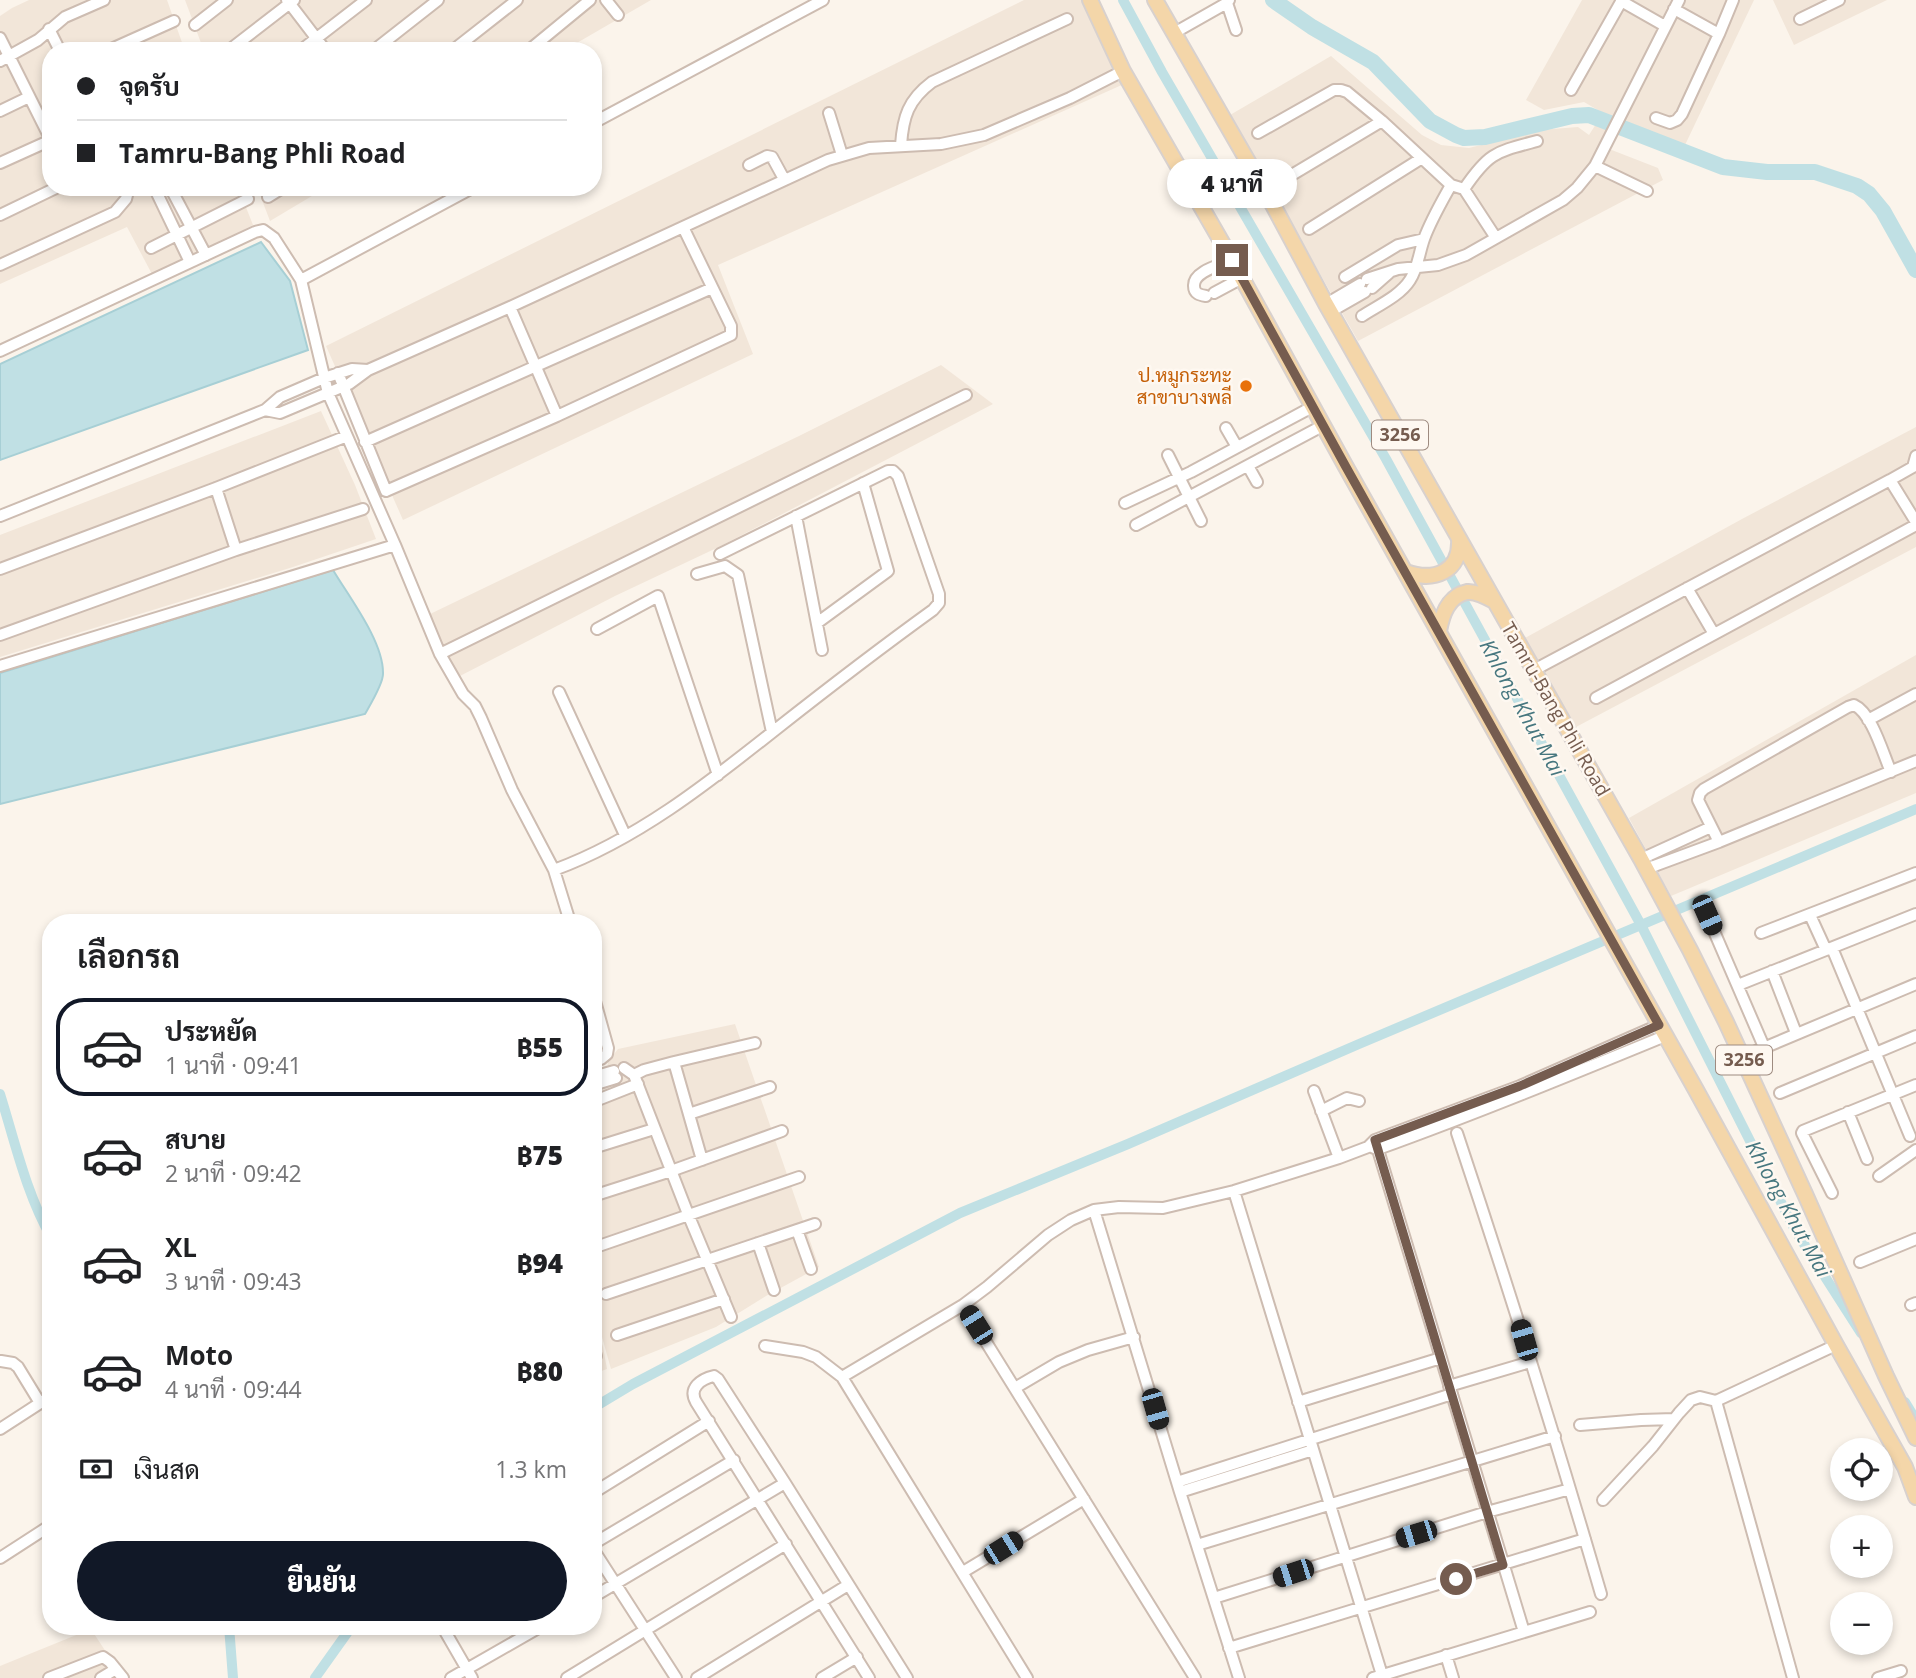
<!DOCTYPE html>
<html lang="th">
<meta charset="utf-8">
<style>
body{margin:0;font-family:"Open Sans",Sarabun,sans-serif;background:#f6f6f6;color:#202124;height:100vh;display:flex;flex-direction:column;font-size:26px;white-space:nowrap}
*{box-sizing:border-box;margin:0}
p{font-size:23px;color:#757577}
.icon{flex:none;width:38px;height:38px;fill:none;stroke:currentColor;stroke-width:2;stroke-linecap:round;stroke-linejoin:round}
.map{position:relative;flex:1;overflow:hidden}
.details{position:absolute;left:42px;top:914px;width:560px;height:721px;display:flex;flex-direction:column;background:#fff;border-radius:28px;box-shadow:0 4px 10px #0003}
.details>*{flex:none}
.top-card{position:absolute;left:42px;top:42px;width:560px;height:154px;border-radius:28px;box-shadow:0 4px 10px #0003;display:grid;align-content:center;height:154px;padding:0 35px;background:#fff}
.fabs{position:absolute;left:1830px;top:1438px;display:grid;gap:14px}
.fabs a{display:grid;place-items:center;width:63px;height:63px;border-radius:50%;background:#fff;box-shadow:0 4px 10px #0003;font-size:35px}
.end{position:absolute;width:32px;height:32px;margin:-16px;border:9px solid #755c4f;background:#fff;box-shadow:0 0 0 4px #fff}
.from{border-radius:50%}
.bubble{position:absolute;height:49px;border-radius:24px;background:#fff;box-shadow:0 4px 10px #0003;font-size:23px;font-weight:800;line-height:49px;text-align:center}
.car{position:absolute;width:21px;height:42px;margin:-21px -10px;border-radius:9px;box-shadow:0 0 5px 2px #0007;background:linear-gradient(#222 24%,#8ab4d8 0 40%,#222 0 76%,#8ab4d8 0 86%,#222 0)}
.top-card b{display:flex;align-items:center;gap:24px;height:66px;font-size:26px}
.top-card b+b{border-top:2px solid #e0e0e0}
.top-card i{width:18px;height:18px;background:#202124}
ul{padding:0;list-style:none}
li{display:flex;align-items:center;gap:21px;height:98px;margin:0 14px 10px;padding:0 21px;border:4px solid transparent;border-radius:28px}
li div{flex:1}
li b{display:block;font-size:26px}
li em{font-style:normal;font-weight:800}
li.selected{border-color:#111827}
li>.icon{width:63px;height:63px;stroke-width:1.5}
h2{padding:0 35px;font-size:32px;line-height:84px}
.pay{display:flex;align-items:center;gap:18px;height:77px;padding:0 35px;font-size:26px}
.pay p{margin-inline-start:auto}
.action{display:flex;gap:14px;margin-top:auto;padding:14px 35px}
.action a{flex:1;height:80px;border-radius:42px;background:#111827;color:#fff;font-size:28px;font-weight:800;line-height:80px;text-align:center}
.map>svg:first-child{display:block}
.residential{fill:#f2e6d9}
.water{fill:#c0e0e4;stroke:#a7cfd5;stroke-width:2}
.lines{fill:none;stroke-linecap:round;stroke-linejoin:round}
.canal{stroke:#c0e0e4;stroke-width:10}
.river{stroke:#c0e0e4;stroke-width:16}
.minor-casing{stroke:#cdbcb1;stroke-width:14}
.major-casing{stroke:#d8d1ce;stroke-width:18}
.minor{stroke:#fff;stroke-width:10}
.major{stroke:#f4d6a9;stroke-width:14}
.route{stroke:#755c4f;stroke-width:9}
.food-dot{fill:#e8710a;stroke:#fef8f1;stroke-width:2.5}
.labels{text-anchor:middle;stroke-width:5;stroke-linejoin:round;paint-order:stroke}
.shield{fill:#fef8f1;stroke:#9e8b80;stroke-width:2}
.shield-label{font-size:18px;font-weight:bold;fill:#755c4f}
.food-label{font-size:19px;fill:#c56008;stroke:#fef8f1;text-anchor:end}
.street-label{font-size:19px;fill:#755c4f;stroke:#fef8f1}
.water-label{font-size:21px;font-style:italic;fill:#47777f;stroke:#fef8f1}
</style>
<div class="map">
<svg width="1916" height="1678" viewBox="0 0 1916 1678">
<rect width="100%" height="100%" fill="#fbf4eb"/>
<path class="residential" d="M29,0H167L185,51H51V187H238L253,225L153,276L127,227L0,284V16L12,8Z
M185,0H651L563,51H204Z
M1024,0H1081L1124,84L718,265L753,354L403,520L326,346Z
M1582,0H1754L1685,145L1617,118L1604,147L1658,168L1663,180L1358,341L1230,115L1331,56L1422,135L1441,145L1469,148L1540,130L1578,127L1589,135L1603,113L1584,102L1544,110L1526,100Z
M1773,0H1887L1794,45Z
M257,187H327L270,221Z
M941,365L993,404L723,545L615,596L456,678L428,615L799,436Z
M321,411L355,485L376,539L293,567L0,657V535Z
M1916,427V547L1576,727L1525,638L1742,519Z
M1916,655V793L1671,896L1629,818Z
M735,1024L819,1267L766,1296L716,1327L611,1369L593,1305V1090L605,1086L608,1062L618,1049Z
M593,1315L603,1347L607,1369L593,1374Z
M91,1629L123,1678H0V1666Z"/>
<path class="water" d="M261,242L290,281L308,350L0,460V364Z
M333,570C349,597 384,642 383,674C383,684 370,705 365,714L0,804V673Z"/>
<g class="lines">
<path class="canal" d="M1123,0L1162,72L1386,459L1641,925L1795,1230L1861,1333
M0,1094C15,1142 26,1193 51,1237
M1905,1402L1916,1420
M593,1408L633,1384L960,1213L1128,1144L1359,1044L1916,809
M229,1626L233,1678
M315,1678L352,1626"/>
<path class="river" d="M1273,0L1312,27L1373,62L1430,121L1456,135L1464,138L1485,137L1572,116L1589,115L1723,167L1767,172H1815L1857,186L1869,194L1883,211L1916,270"/>
<g class="minor-casing">
<path id="minor" d="M287,0L326,51
M606,0L618,15
M1229,0L1227,3L1236,30
M1621,1L1665,26
M1674,9L1719,34
M1800,19L1839,0
M195,25L227,0
M49,29L60,51
M1174,33L1227,3
M0,38L51,140
M107,51L174,21
M228,51L294,0
M300,51L366,0
M373,51L438,0
M452,51L517,0
M528,51L590,0
M0,61L38,40L65,17L104,0
M1571,90L1622,0
M0,111L29,97
M829,113L842,155
M1656,118L1670,123L1677,120L1682,114L1719,34L1733,0
M593,123L823,0
M1258,133L1334,90H1341L1347,92L1382,121L1451,185L1464,189C1489,152 1496,152 1537,141
M901,145C903,117 908,100 932,82L1067,19
M0,163L51,140
M749,165L767,156L772,157L784,179
M1595,166L1647,191
M1285,179L1382,121
M154,187L190,262
M170,187L206,255
M1464,189L1496,238
M268,197L284,187
M0,215L58,187
M1309,229L1422,158
M151,248L248,199
M0,265L115,212L126,199L129,187
M1345,277L1398,245L1424,239
M1367,279L1398,269L1438,265L1466,255L1563,200L1577,188L1595,166L1679,0
M301,280L474,187
M1372,288L1389,273
M1214,293L1242,278
M1206,296C1200,295 1194,294 1194,286C1193,271 1221,265 1232,260
M1326,304L1360,284
M510,307L557,416
M1330,312L1365,292
M1362,316C1377,306 1400,296 1410,280C1418,268 1419,253 1424,239C1431,220 1441,203 1451,185
M0,351L255,232L263,230L274,238L301,280L328,393L395,545L440,654L463,694L475,706L481,718L512,790L554,870L570,922
M338,373L386,491L557,416L731,335V326L683,227
M265,410L280,413L349,384L368,370L510,307L828,160L869,148L941,144L984,135L1070,98L1123,71
M1226,428L1237,447
M365,442L712,288
M1168,455L1201,521
M1248,466L1257,482
M1890,480L1916,522
M216,488L236,550
M1125,503L1191,472L1314,406
M0,516L265,410L280,397L324,378L352,369L368,370
M796,516L822,650
M1136,525L1324,425
M0,569L216,488L347,436
M697,574L725,566L738,575L772,732
M1687,588L1714,634
M817,623L888,571L863,483
M597,629L658,596L718,775
M0,635L236,550L363,509
M440,654L966,395
M0,666L395,545
M1534,670L1890,480L1913,467L1916,456
M559,692L625,835
M1596,698L1916,525
M1868,720L1916,694
M1719,842L1698,800L1700,793L1704,789L1848,707L1854,705C1872,713 1883,754 1891,772
M1641,859L1711,827
M1646,869L1719,842L1916,761
M554,870C636,840 707,784 775,730C827,689 879,649 933,610L939,603V594L898,476L893,471H888L720,554
M1707,915L1764,1047
M1810,915L1826,950
M1761,933L1916,873
M1832,948L1910,1136
M1772,971L1796,1033
M1738,985L1916,914
M593,994L608,1048L607,1054L601,1059L593,1061
M1742,1057L1916,984
M674,1062L702,1160
M624,1068L634,1075L688,1214L731,1317
M634,1075L644,1070L674,1062L755,1043
M593,1077L614,1071
M593,1085L616,1078
M1314,1091L1339,1158
M1780,1093L1916,1036
M595,1101L638,1084
M1321,1111L1347,1098L1359,1101
M1848,1112L1867,1159
M689,1114L770,1087
M1457,1133C1508,1286 1556,1439 1601,1594
M1375,1140L1524,1632
M593,1148L654,1129
M1374,1148L1378,1149C1475,1114 1570,1075 1665,1036
M1879,1176L1916,1150
M1234,1191L1382,1675
M1832,1193L1802,1133L1803,1131L1916,1085
M593,1196L671,1171L782,1131
M1094,1210L1180,1492L1239,1678
M797,1230L811,1269
M758,1243L774,1290
M593,1248L799,1177
M1860,1262L1916,1239
M606,1294L815,1224
M963,1305L1195,1678
M1911,1305L1916,1303
M617,1335L724,1299
M593,1346L596,1356
M765,1346L803,1352L816,1357L842,1377L963,1305L987,1287L1048,1235L1071,1220L1094,1210L1119,1207L1163,1208L1234,1191L1339,1158L1368,1147L1375,1140L1520,1086L1659,1025
M1,1361L13,1363L18,1367L40,1403
M842,1377L1027,1678
M1449,1386L1530,1362
M1015,1388L1059,1362L1088,1350L1134,1337
M1298,1402L1441,1358
M1580,1425L1641,1420L1674,1419
M0,1429L51,1396
M1177,1482L1452,1394
M1180,1492L1313,1450
M593,1493L709,1421
M1603,1500L1653,1446L1679,1413L1691,1400L1700,1397L1716,1401
M593,1544L734,1460
M1197,1545L1555,1436
M593,1549L676,1678
M0,1558L51,1525
M963,1572L1084,1499
M593,1597L785,1483
M1214,1598L1487,1512L1570,1489
M455,1626L446,1633L472,1678
M1229,1648L1585,1539
M1446,1655L1453,1678
M49,1678L103,1657L110,1662L123,1678
M101,1678L116,1669
M451,1678L542,1626
M567,1678L786,1544
M697,1678L848,1585
M822,1678L857,1657
M869,1678L696,1402C688,1388 701,1379 714,1376L718,1379L785,1483L907,1678
M1373,1678L1590,1612
M1793,1678L1716,1401L1836,1345
M1878,1678L1901,1671"/>
</g>
<g class="major-casing">
<path id="major" d="M1090,0L1123,71L1232,260L1346,467L1696,1090L1836,1345L1905,1467L1916,1497
M1155,0L1273,205L1326,304L1641,859L1690,950L1726,1022L1805,1194L1886,1376L1916,1438
M1406,572C1434,582 1461,572 1459,539
M1439,631C1442,615 1448,596 1467,592C1476,591 1487,597 1494,601"/>
</g>
<use href="#minor" class="minor"/>
<use href="#major" class="major"/>
</g>
<g class="lines">
<path class="route" d="M1232,260L1346,467L1659,1025L1520,1086L1375,1140L1503,1565L1456,1579"/>
</g>
<circle class="food-dot" cx="1246" cy="386" r="7"/>
<g class="labels">
<g class="shield">
<rect x="1372" y="420.5" width="56" height="29" rx="5"/>
<rect x="1716" y="1045.5" width="56" height="29" rx="5"/>
</g>
<g class="shield-label">
<text x="1400" y="441">3256</text>
<text x="1744" y="1066">3256</text>
</g>
<g class="food-label">
<text x="1232" y="382">ป.หมูกระทะ<tspan x="1232" dy="22">สาขาบางพลี</tspan></text>
</g>
<g class="street-label">
<text transform="translate(1556 709) rotate(60)" y="7">Tamru-Bang Phli Road</text>
</g>
<g class="water-label">
<text transform="translate(1522 708) rotate(61)" y="7">Khlong Khut Mai</text>
<text transform="translate(1788 1209) rotate(61)" y="7">Khlong Khut Mai</text>
</g>
</g>
</svg>
<div class="fabs">
<a><svg class="icon" aria-label="locate" viewBox="0 0 24 24"><circle cx="12" cy="12" r="6"/><path d="M12 2v4M12 18v4M2 12h4M18 12h4"/></svg></a>
<a>+</a>
<a>−</a>
</div>
<i class="end from" style="left:1456px;top:1579px"></i>
<i class="end" style="left:1232px;top:260px"></i>
<div class="bubble" style="left:1167px;top:159px;width:130px">4 นาที</div>
<i class="car" style="left:1707px;top:915px;rotate:156deg"></i>
<i class="car" style="left:976px;top:1325px;rotate:328deg"></i>
<i class="car" style="left:1524px;top:1340px;rotate:344deg"></i>
<i class="car" style="left:1155px;top:1409px;rotate:164deg"></i>
<i class="car" style="left:1416px;top:1534px;rotate:253deg"></i>
<i class="car" style="left:1003px;top:1548px;rotate:58deg"></i>
<i class="car" style="left:1293px;top:1573px;rotate:252deg"></i>
<div class="top-card">
<b><i class="from"></i>จุดรับ</b>
<b><i></i>Tamru-Bang Phli Road</b>
</div>
<section class="details">
<h2>เลือกรถ</h2>
<ul>
<li class="selected"><svg class="icon" aria-label="car" viewBox="0 0 24 24"><path d="M5 17H2v-5l4-1 3-4h7l3 4 3 1v5h-3M9 17h6M6 11h13"/><circle cx="7" cy="17" r="2"/><circle cx="17" cy="17" r="2"/></svg><div><b>ประหยัด</b><p>1 นาที · 09:41</p></div><em>฿55</em></li>
<li><svg class="icon" aria-label="car" viewBox="0 0 24 24"><path d="M5 17H2v-5l4-1 3-4h7l3 4 3 1v5h-3M9 17h6M6 11h13"/><circle cx="7" cy="17" r="2"/><circle cx="17" cy="17" r="2"/></svg><div><b>สบาย</b><p>2 นาที · 09:42</p></div><em>฿75</em></li>
<li><svg class="icon" aria-label="car" viewBox="0 0 24 24"><path d="M5 17H2v-5l4-1 3-4h7l3 4 3 1v5h-3M9 17h6M6 11h13"/><circle cx="7" cy="17" r="2"/><circle cx="17" cy="17" r="2"/></svg><div><b>XL</b><p>3 นาที · 09:43</p></div><em>฿94</em></li>
<li><svg class="icon" aria-label="car" viewBox="0 0 24 24"><path d="M5 17H2v-5l4-1 3-4h7l3 4 3 1v5h-3M9 17h6M6 11h13"/><circle cx="7" cy="17" r="2"/><circle cx="17" cy="17" r="2"/></svg><div><b>Moto</b><p>4 นาที · 09:44</p></div><em>฿80</em></li>
</ul>
<div class="pay"><svg class="icon" aria-label="cash" viewBox="0 0 24 24"><path d="M3 7h18v10H3z"/><circle cx="12" cy="12" r="2"/></svg>เงินสด<p>1.3 km</p></div>
<div class="action"><a>ยืนยัน</a></div>
</section>
</div>
